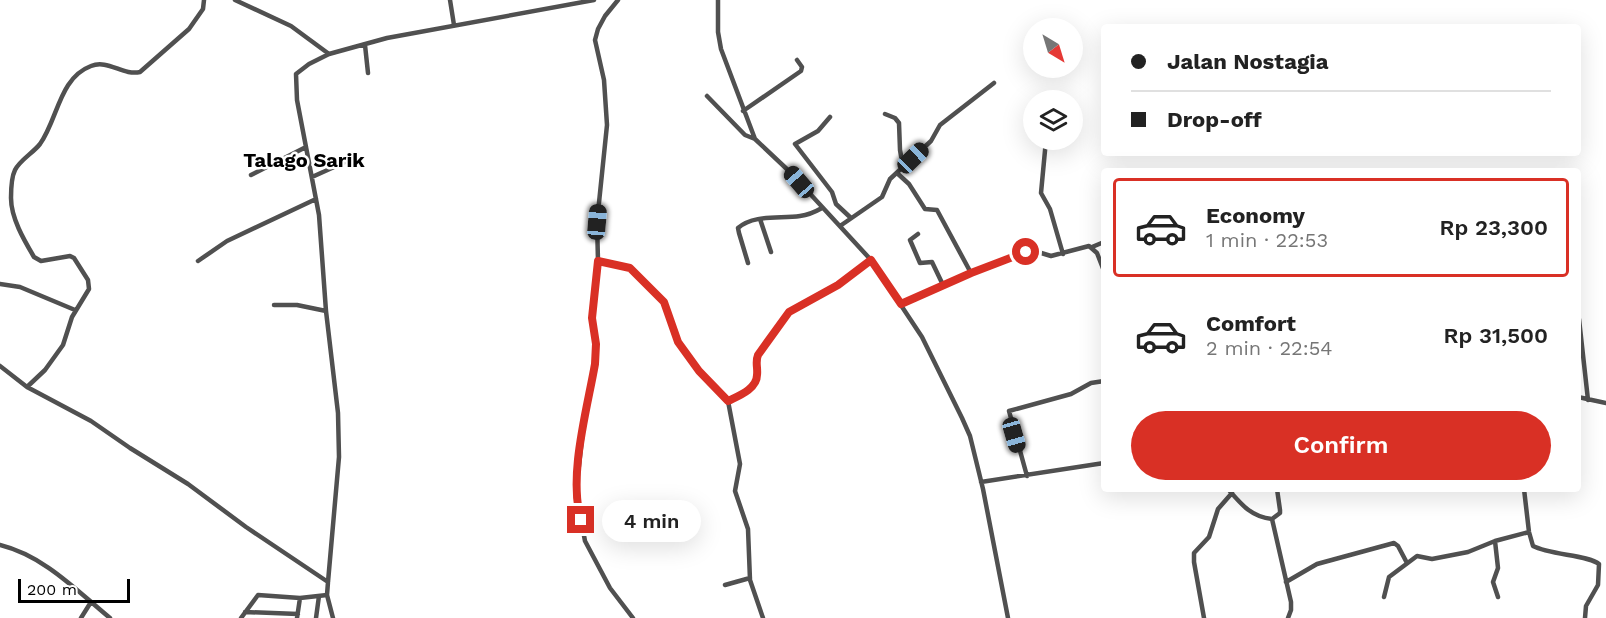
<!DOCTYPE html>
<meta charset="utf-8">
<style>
body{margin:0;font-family:"Work Sans",sans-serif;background:#f6f6f6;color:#222;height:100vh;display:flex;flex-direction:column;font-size:22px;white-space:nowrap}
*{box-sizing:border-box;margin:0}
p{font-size:20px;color:#767676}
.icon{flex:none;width:33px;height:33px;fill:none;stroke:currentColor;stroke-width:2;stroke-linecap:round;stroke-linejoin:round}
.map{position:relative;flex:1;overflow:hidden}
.panel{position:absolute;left:1101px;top:168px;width:480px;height:324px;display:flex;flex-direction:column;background:#fff;border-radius:6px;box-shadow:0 6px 24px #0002}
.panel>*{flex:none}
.guide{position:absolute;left:1101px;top:24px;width:480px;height:132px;border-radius:6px;box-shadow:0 6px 24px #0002;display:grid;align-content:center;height:132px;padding:0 30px;background:#fff}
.needle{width:39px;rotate:142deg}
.controls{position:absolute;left:1023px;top:18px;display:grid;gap:12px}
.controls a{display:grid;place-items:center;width:60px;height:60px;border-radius:50%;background:#fff;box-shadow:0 6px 24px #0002;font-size:30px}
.scale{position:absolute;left:18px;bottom:15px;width:112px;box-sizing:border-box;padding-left:6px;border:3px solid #000;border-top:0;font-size:16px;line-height:21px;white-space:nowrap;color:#000;-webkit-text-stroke:4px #fff;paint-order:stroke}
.end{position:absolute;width:27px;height:27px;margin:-14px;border:8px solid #d93025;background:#fff;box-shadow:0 0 0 3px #fff}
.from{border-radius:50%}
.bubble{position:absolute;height:42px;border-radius:21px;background:#fff;box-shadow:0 6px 24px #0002;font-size:20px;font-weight:600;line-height:42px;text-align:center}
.car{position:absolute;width:18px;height:36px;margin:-18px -9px;border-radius:8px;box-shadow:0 0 4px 2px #0007;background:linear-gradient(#222 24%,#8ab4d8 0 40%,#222 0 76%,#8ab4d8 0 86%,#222 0)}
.guide b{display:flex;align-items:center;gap:21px;height:57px;font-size:22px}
.guide b+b{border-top:2px solid #e0e0e0}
.guide i{width:15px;height:15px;background:#222}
ul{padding:10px 0 0;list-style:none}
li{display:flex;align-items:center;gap:18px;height:99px;margin:0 12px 9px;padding:0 18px;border:3px solid transparent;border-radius:6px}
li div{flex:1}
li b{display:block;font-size:22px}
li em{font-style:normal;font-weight:600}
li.current{border-color:#d93025}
li>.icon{width:54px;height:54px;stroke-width:1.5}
.cta{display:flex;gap:12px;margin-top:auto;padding:12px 30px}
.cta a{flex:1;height:69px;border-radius:36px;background:#d93025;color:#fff;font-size:24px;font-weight:600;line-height:69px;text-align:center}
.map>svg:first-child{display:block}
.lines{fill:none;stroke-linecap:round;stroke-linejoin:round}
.minor{stroke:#505050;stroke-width:4.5}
.route{stroke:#d93025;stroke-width:8}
.labels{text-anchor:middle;stroke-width:5;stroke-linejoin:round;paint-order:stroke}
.quarter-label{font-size:20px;font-weight:bold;fill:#000;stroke:#fff}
</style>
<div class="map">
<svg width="1606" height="618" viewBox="0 0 1606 618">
<rect width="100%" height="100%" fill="#fff"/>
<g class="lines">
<path class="minor" d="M235,0L291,26L329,54
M450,0L454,25
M618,0L605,16L598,29L595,40L604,80L607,125L597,222L598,261L592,318L596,344L595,364L583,430L576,492L585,541L610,588L633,618
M718,0V32L721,49L755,139L790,172L871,260L922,337L962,418L970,436L983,489L1008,618
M365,45L368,73
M707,96L745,135L755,139
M743,111L801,71L802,67L797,60
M885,114L895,118L899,123L900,150L903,167
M830,117L818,131L795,144L832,192L836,204L851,218
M1046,140L1041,193L1050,209L1063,254
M897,173L909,184L925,209L937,210L971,273
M251,175L306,147
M312,177L354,158
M760,219L771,252
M840,226L882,197L890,179L931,141L940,125L994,83
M918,234L910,240L920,263L932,262L943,285
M1092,247L1104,242
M198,261L227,241L316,199
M598,261L630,268L665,302L678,342L699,371L728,401L740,464L735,491L748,529L750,580L763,618
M748,263L739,233L738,228C754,214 780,219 800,216C808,215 815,212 822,208
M0,284L20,287L75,310
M901,304L971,273L1026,252H1038L1051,256L1089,246L1097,253L1104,271
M274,305H297L326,311
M1579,319L1588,400
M0,366L27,387L91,421L130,448L188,484L246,527L328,582
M27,387L45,370L63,345L72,317L89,289L88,280L74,258L70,256L41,261L34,257C24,240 11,218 11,198C11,189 11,178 15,170C20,160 33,153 40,144C58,119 59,78 91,66C108,59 123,76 140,72L189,29L203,9L204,0
M1578,397L1606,403
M728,401C738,396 757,389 757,375C758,368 755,362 758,355L786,316L793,310L838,285L871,260
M1027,476L1009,411L1071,394L1091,383L1104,381
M981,482L1104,463
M1228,489C1241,504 1251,517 1272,519L1280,513V510L1277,489
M1524,489L1529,532L1533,546C1550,555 1588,555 1599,564L1598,585L1586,606L1585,618
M1272,519L1291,602V610L1288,618
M1495,541L1498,568L1493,582L1498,597
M0,545C44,556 76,590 110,618
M1286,582L1317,564L1394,543L1398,546L1407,563
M725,585L750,578
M1384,597L1389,577L1417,556L1432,559L1468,552L1495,541L1529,532
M245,612L298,614
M81,618L91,602
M241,618L258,595L300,598L327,595
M297,618L300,598
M316,618L319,596
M333,618L327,595L328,582L339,457L338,413L326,311L319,215L297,100L296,74L309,64L329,54L387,38L594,0
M1204,618L1194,562V553L1209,537L1218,509L1232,493"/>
</g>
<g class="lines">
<path class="route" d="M581,520C568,476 587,410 595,364L596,344L592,318L598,261L630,268L664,302L678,342L699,371L728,401C738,396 757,389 757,375C758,368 755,362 758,355L789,312L838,285L871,260L901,304L971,273L1026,252"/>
</g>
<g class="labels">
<g class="quarter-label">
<text x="304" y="167">Talago Sarik</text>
</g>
</g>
</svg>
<div class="controls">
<a><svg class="needle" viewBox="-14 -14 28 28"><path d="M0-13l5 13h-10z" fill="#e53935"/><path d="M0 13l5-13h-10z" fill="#767676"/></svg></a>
<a><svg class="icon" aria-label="layers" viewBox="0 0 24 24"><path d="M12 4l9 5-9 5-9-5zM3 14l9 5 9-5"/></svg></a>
</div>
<div class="scale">200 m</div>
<i class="end from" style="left:1026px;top:252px"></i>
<i class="end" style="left:581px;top:520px"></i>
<div class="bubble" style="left:602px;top:500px;width:99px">4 min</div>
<i class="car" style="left:913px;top:158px;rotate:46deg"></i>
<i class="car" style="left:799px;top:182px;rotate:319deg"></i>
<i class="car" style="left:597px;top:222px;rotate:5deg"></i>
<i class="car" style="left:1014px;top:435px;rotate:164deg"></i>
<div class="guide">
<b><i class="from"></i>Jalan Nostagia</b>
<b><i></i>Drop-off</b>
</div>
<section class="panel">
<ul>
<li class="current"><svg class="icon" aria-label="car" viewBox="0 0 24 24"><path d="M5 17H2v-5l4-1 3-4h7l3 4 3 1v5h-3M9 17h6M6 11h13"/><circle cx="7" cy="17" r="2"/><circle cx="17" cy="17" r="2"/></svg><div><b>Economy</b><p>1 min · 22:53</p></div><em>Rp 23,300</em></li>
<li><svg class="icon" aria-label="car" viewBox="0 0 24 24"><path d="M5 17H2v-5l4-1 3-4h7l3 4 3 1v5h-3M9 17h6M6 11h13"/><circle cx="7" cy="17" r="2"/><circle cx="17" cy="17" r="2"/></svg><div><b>Comfort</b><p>2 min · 22:54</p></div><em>Rp 31,500</em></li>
</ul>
<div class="cta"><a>Confirm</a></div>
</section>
</div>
